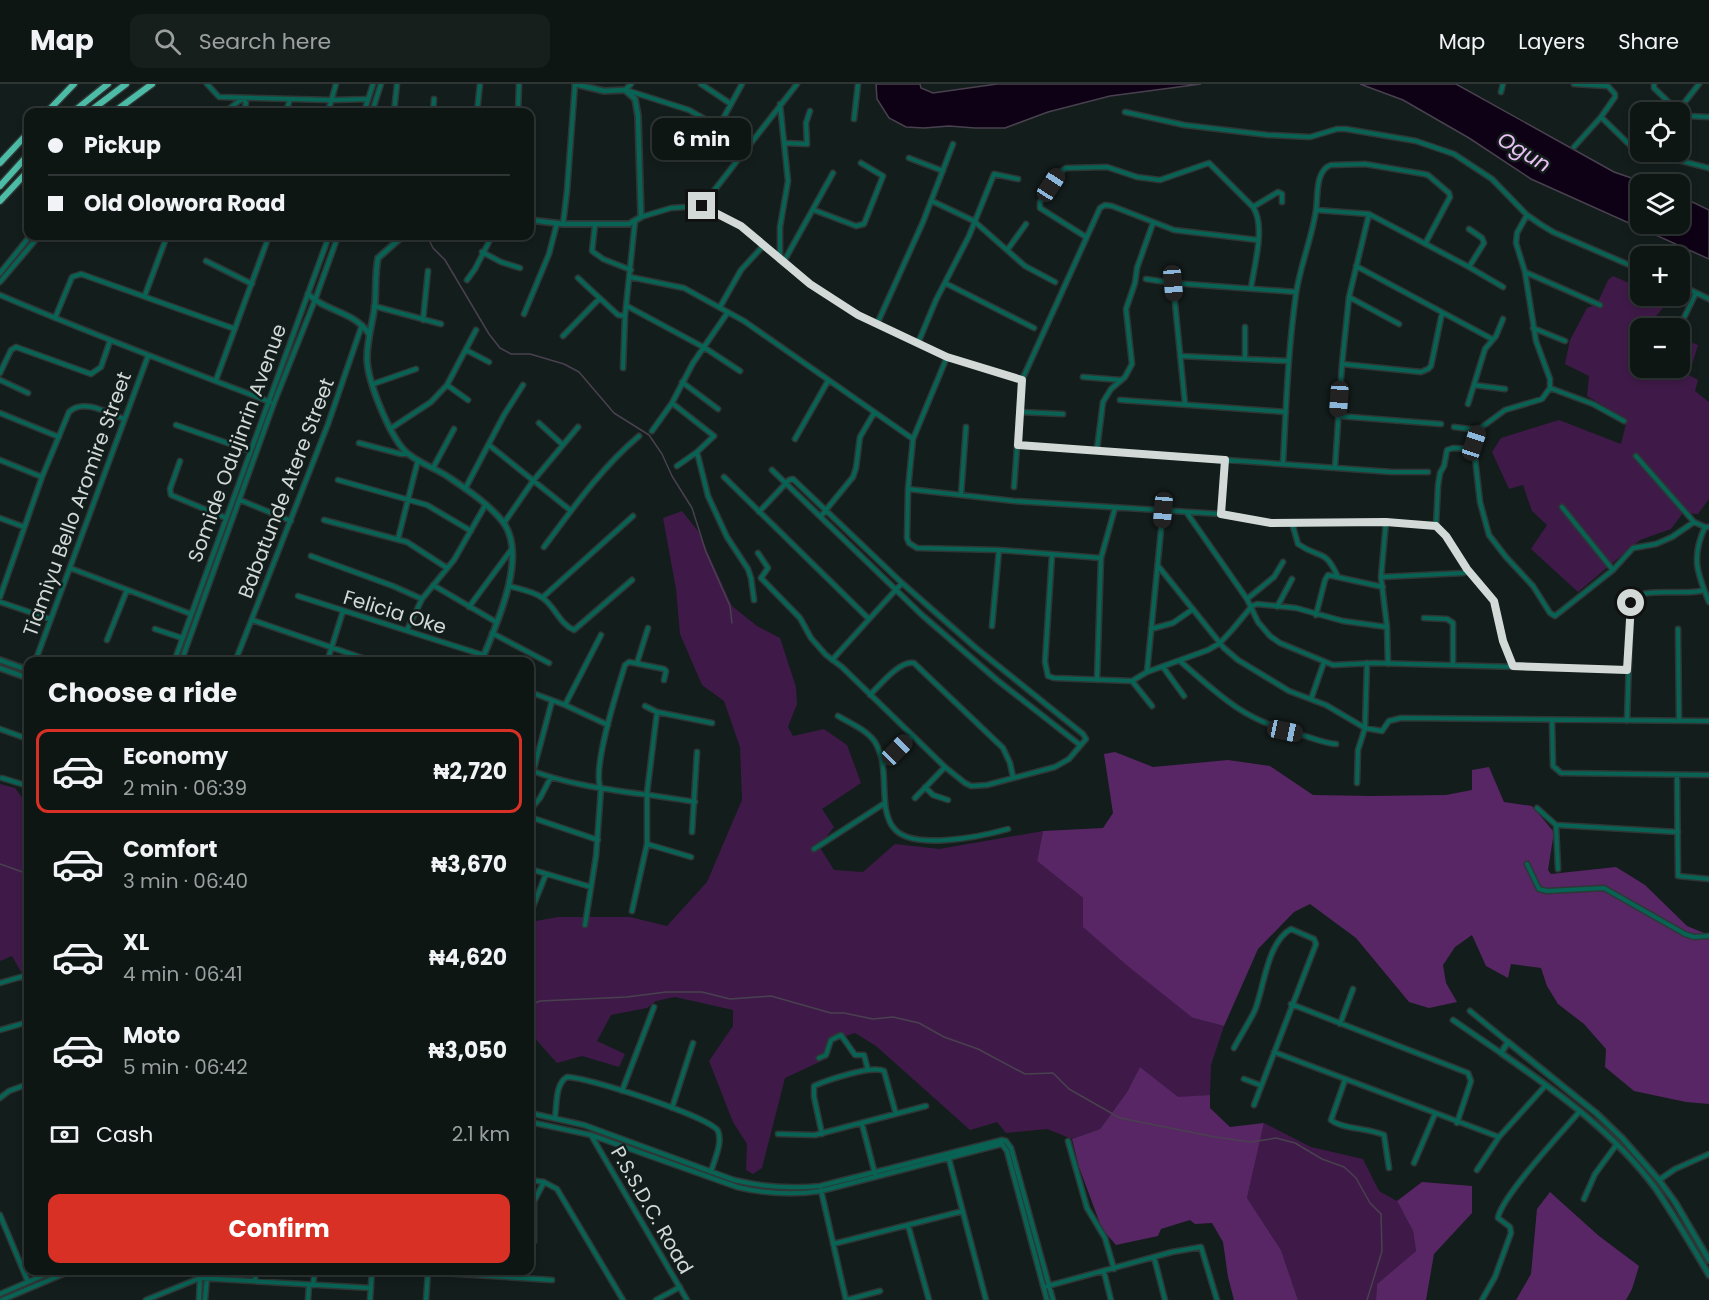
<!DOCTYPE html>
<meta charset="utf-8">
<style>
body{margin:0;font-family:Poppins,sans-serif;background:#171f1d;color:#f1f3f6;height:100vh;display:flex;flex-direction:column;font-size:22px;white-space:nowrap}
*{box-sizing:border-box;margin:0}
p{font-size:20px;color:#9b9fa0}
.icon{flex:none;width:33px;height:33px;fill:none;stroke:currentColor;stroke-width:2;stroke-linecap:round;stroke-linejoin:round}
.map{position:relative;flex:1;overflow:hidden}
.sheet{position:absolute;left:24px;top:573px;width:510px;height:618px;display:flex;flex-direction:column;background:#0e1614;border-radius:12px;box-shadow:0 3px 9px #0003,0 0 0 2px #2e3534}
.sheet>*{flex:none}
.top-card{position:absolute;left:24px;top:24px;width:510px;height:132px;border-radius:12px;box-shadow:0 3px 9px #0003,0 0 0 2px #2e3534;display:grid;align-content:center;height:132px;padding:0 24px;background:#0e1614}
.tools{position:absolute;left:1630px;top:18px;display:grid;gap:12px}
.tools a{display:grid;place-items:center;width:60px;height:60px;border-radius:12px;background:#0e1614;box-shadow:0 3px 9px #0003,0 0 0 2px #2e3534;font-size:30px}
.end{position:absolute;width:27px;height:27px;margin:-14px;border:8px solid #d2d9d7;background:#111;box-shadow:0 0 0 3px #111}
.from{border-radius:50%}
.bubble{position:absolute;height:42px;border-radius:12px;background:#0e1614;box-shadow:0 3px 9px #0003,0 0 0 2px #2e3534;font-size:20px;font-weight:700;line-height:42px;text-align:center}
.car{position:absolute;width:18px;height:36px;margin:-18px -9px;border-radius:8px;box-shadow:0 0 4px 2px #0007;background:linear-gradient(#222 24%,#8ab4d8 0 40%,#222 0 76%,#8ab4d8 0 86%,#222 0)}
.top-card b{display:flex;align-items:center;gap:21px;height:57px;font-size:22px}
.top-card b+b{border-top:2px solid #2e3534}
.top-card i{width:15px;height:15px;background:#f1f3f6}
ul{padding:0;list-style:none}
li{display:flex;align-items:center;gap:18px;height:84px;margin:0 12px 9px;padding:0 12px;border:3px solid transparent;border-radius:12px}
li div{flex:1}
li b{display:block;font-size:22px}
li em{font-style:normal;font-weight:700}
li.current{border-color:#d93025}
li>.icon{width:54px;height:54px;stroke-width:1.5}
h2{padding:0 24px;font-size:27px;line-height:72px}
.pay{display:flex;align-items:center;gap:15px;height:66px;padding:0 24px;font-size:22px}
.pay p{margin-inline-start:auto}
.cta{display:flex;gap:12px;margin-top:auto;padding:12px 24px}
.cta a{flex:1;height:69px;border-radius:12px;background:#d93025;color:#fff;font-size:24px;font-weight:700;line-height:69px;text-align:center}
header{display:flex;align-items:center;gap:36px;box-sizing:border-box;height:84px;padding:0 30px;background:#0e1614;border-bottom:2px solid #2e3534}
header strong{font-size:28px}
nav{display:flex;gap:33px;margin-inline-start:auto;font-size:21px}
.search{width:420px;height:54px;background:#171f1d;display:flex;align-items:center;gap:15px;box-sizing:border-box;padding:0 21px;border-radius:12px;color:#9b9fa0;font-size:22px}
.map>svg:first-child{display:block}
.green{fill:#3f1a48}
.forest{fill:#582665}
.water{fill:#0e0015;stroke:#49414f;stroke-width:1.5}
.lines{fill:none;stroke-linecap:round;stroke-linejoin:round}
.stream{stroke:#49414f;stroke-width:1.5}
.minor-casing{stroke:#2e3735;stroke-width:7}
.tertiary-casing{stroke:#2e3735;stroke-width:8}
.motorway-casing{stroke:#2e3735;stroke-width:9}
.minor{stroke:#086355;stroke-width:4}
.tertiary{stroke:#086355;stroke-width:4.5}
.motorway{stroke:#4cbca7;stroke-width:6}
.route{stroke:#d2d9d7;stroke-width:8}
.labels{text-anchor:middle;stroke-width:5;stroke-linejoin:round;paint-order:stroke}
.street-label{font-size:20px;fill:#d2d9d7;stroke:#131d1b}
.water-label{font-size:21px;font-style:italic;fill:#ebc0f7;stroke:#131d1b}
</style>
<header>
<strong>Map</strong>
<div class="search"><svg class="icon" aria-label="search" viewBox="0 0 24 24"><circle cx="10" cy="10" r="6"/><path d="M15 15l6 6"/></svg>Search here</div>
<nav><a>Map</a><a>Layers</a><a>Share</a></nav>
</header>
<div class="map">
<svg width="1709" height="1216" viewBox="0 0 1709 1216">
<rect width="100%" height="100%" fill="#131d1b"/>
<path class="green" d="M1613,192L1636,202L1634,215L1641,219L1646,217L1664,223L1656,232L1638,237L1632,253L1641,257V284H1680V268L1685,256L1698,261L1689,291L1698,296L1695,307L1709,318V415L1698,430L1683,429L1671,445L1640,456L1578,508L1531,465L1547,441L1532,427L1523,401L1509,405L1492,368L1501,354L1559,336L1621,360L1627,336L1587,312L1589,292L1565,280L1570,256L1587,224L1597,220L1608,196Z
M682,427L698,447L732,522L757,542L780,554L796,603L797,620L788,643L793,652L824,645L847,661L861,699L822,725L834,743L819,762L834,786L863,788L895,760L939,765L1043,747L1037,777L1083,814L1193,934L1224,942L1211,981L1210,1011L1178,1014L1140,983L1127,1008L1100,1045L1072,1055L1047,1045L1006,1049L997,1038L970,1046L876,962L855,949L828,958V974L785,994L762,1084L753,1090L746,1086L747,1060L733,1038L709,977L733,942V926L675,913L656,917L647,924L611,931L597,957L625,970L619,983L582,972L557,979L532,951H530V838L558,833H630L667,842L707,798L742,716L740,663L724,617L702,601L680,550L676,505L663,434Z
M0,700L15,704L28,721V733L25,742L28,744V887L21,888L12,872L0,877Z
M1264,1039L1311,1063L1363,1075L1379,1107L1397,1117L1413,1147L1416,1167L1377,1200L1376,1216H1298L1281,1166L1247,1114Z"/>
<path class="forest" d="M1115,668L1153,683L1228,676L1270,682L1313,711L1372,712L1446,711L1472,706V686L1489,683L1504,718L1532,722L1554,748L1548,786L1551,790L1616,783L1645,801L1687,842L1709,851V1020L1686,1018L1634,1007L1605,983L1606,965L1584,940L1558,920L1547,902L1541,884L1511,880L1508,894L1486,882L1472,851L1455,863L1443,881L1446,899L1457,918L1429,924L1409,918L1356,854L1310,820L1294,828L1258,865L1224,942L1193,934L1129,883L1083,843V814L1037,777L1043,747L1103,744L1113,729L1104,670Z
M1140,983L1178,1013L1210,1011V1024L1230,1043L1264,1039L1247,1114L1281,1166L1298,1216H1234L1228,1193L1223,1158L1212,1139L1195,1140L1190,1136L1161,1145L1158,1152L1116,1161L1102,1145L1079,1083L1072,1055L1100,1045L1127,1008Z
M1422,1098L1472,1102V1129L1434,1170L1426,1216H1376L1377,1200L1416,1167L1413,1147L1397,1117Z
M1550,1108L1599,1152L1639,1182L1632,1205L1626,1216H1516L1531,1190L1537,1125Z"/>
<path class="water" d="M876,0H920L921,4L933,9L997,0H1201L1110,12L1048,28L1005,44H975L949,42L924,44L906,43L889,34L877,15Z
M1360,0H1456L1614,88L1649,100H1641V140H1680V112L1709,126V175L1531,95L1469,54L1403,16Z"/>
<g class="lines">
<path class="stream" d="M427,152L433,164L445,176L489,250L500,264L511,270H530L564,280L579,288L614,329L649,351L662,370L672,392L692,424L706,468L730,522L732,539
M0,780L28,790
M530,921L540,917L627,913L666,908H702L730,915L771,912L831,929H844L873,935L893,933L919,939L944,953L978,965L1025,990L1053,989L1069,1005L1120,1034L1215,1053L1251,1058L1276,1054L1295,1059L1322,1075L1344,1083L1356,1094L1370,1119L1381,1130L1382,1167L1367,1216"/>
<g class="minor-casing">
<path id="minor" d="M207,0L219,13L332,16L368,15
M701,0L731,20
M1574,0L1606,2
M1654,0V4L1679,28
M625,6L631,0
M626,6L689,26L749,60
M1501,8L1503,0
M225,28L243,14L246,19L244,28
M286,28L290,15
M328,28L336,0
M364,28L373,0
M372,28L381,0
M394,28L397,0
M433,28L434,15
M477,28L480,0
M518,28L519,0
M1125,28L1184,41L1268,51L1310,53L1337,45H1346L1416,57L1454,70L1492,95L1527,131L1540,140L1553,148L1641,186
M1677,28L1699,0
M1680,29L1686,32L1709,33
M1601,33L1638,69L1651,74H1670L1709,84
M854,35L858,0
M719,42L742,0
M785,59L807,60L806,39L810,27
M1574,63L1601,33L1615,13V10L1606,0
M1638,69L1641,62
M909,74L943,87
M932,117L974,137L1025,182L1055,198
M702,122L797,0
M1253,123L1278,108L1282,110V118
M814,126L856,142L864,140L883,92L861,79
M1316,126L1369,130L1469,183L1503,203
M1527,131L1517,149L1516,159L1525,188L1536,257L1550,295V304L1542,315L1505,326L1478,346L1474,365L1480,418L1489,451L1506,473L1533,502L1550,529L1555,532L1613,486L1633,464L1656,460L1672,453L1694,438L1705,443
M641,133L671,124L702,122L741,142L810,200L858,231L947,273L1022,296
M563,140L567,107L575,0
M595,141L592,167L603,175L631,186
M1086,153L1040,124V118L1059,89L1066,84L1107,83L1137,93L1160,96L1209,79L1253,123C1266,142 1254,182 1251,204
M1008,165L1026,140
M482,168L501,178L520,184
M780,176V143L788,97L780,20
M206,177L252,200
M783,179L833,89
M1356,182L1492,255
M1469,183L1484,159L1482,154L1469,145
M1525,188L1600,221
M0,189L30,152
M630,193L684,204L744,237L913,355
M578,194L618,231L625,232
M1146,195L1173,199L1296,208
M467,196L475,185L492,152
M0,198L39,152
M945,199L1034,244
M1173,199L1185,320
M1680,201L1709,215
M0,211C89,249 179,283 270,318
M145,211L167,152
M1349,213L1399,240
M374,222L441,240
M627,222L705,264L740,287
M720,223L741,186L764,161
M524,230L549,170L557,139
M55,234L72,193L81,190L235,245
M423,236L428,187
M877,240L923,138L953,60
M1533,244L1565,257
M1679,244L1696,209
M563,252L599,215
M918,259L936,216L969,152L994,90L1018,95
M466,266L489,278
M1180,272L1289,277
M947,273L913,355L908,405L1014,417L1221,430L1271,439L1386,438L1436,442L1446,452L1467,485L1494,517L1503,557L1513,582
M1245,274V243
M1342,280L1421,288L1428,285L1431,282L1442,229
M623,284L625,232L635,137
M0,289L11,266L16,263L91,290L101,283L110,257
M1083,293L1121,296
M0,296L28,309
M216,296L269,152
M682,298L718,325
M373,300L416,285
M447,301L468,316
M1474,301L1505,305
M1550,304L1593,320L1624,337
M1120,316L1286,328
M672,319L714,352L697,368L677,382
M1468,320L1485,265L1496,252L1503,235
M1020,328L1063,330
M0,329L59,353
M1338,332L1441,340
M539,339L563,361
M176,341L250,367
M1454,343L1478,346
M390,345L431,318L447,301L476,246
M652,347L672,319L693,279L728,228
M795,355L828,297
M359,359L401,370H408
M489,361L570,426
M1018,361L1392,388H1428
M1097,365L1103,318L1111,305L1125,293L1132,280L1126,225L1135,199L1137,184L1153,139
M697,368L708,412L727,453L748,485L751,494L754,516
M1636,372L1694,438
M0,376L42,393
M180,377L170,405L171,411L226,434
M1283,379C1286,323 1288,266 1296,210C1300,182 1312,154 1316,126C1318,113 1315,86 1331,81L1365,80L1424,90L1428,91L1449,109L1450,113L1425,160
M1335,383L1342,280L1349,213L1369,130
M433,384L454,345
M772,386L922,531L997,596L1080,661
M724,393L869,535
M338,396L427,421L471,447
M1014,403L1022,296L1100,124L1105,121L1112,122L1174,146L1258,156
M465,405L504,331L523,301
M908,406L907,454L909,459L917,464L999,466L1101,474
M961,411L966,343
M240,416L291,437
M1562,423L1613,486
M1187,429L1247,515L1258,538L1270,552L1280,559L1333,581L1374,579L1627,586
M1221,430L1225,376
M821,432L853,393L856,384L860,353L874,329
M0,434L24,443
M324,436L407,458L447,484
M1386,438L1381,493L1387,543L1388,580
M504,439L533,397L578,343
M1292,439L1298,460C1321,476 1324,463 1338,493
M1436,442L1438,402L1440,389L1444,382L1447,366L1453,364L1474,365
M1709,443H1705C1691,473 1697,489 1709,518
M398,455L418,376
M544,463C573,424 602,383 639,352
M758,469L768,484L761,494L800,534L811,554L826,571L842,583L945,683L965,699L971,702L987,701L1055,683L1069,675L1086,655L1083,650L976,564L902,499L793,395L789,396L759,428
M1052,471L1045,578L1048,592L1054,594L1132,597L1147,588L1163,426
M311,472L393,502L422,515
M1159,483L1224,564L1238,576L1289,607L1326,621L1365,644L1382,647L1389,637L1401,634L1709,637
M70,484L191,530
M1381,493L1464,489L1467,485
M433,501L496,538
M509,502C519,505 532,507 541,513C554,520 559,540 574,546L632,496
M298,512L483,571
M0,513L42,393L69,328C83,314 108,329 124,335
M543,513L633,432
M1247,515L1274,493L1283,478
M0,518L50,535
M469,523L511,466
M1277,523L1292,495
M1316,531L1325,496L1328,491L1383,503
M1424,534L1447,535L1453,539V581
M252,536L374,578
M992,542L999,466
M155,545L182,554
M1151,545L1173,539L1193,525
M1678,545L1679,636
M407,546L422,515L454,476L486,420
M492,549L549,579
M107,556L127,506
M832,576L902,499
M1180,577C1220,612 1244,636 1296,649C1310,653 1322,659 1336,660
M35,578L148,272
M174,578L329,152
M181,578L274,319L315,216L338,152
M235,578L328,340L362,241
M327,578L343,527
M637,579L648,544
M1163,583L1184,612
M1147,588L1208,566L1220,559L1232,546L1252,522L1257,520L1296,524L1343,537L1387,543
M1097,596L1101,474L1115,424
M1132,597L1152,622
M530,608L565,621L608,641
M870,611C880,601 900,576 914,579L1003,664L1010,679L1013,693
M1311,615L1324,578
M565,621L601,551
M645,622L657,628L712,639
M838,632C850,639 867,646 875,658C886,677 883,696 885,717C885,724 888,737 893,743C910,768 983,752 1008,745
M1552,637L1553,682L1561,689L1709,691
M1627,637L1631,517C1643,501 1685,513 1704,506
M0,645L28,655
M883,680L912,652
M530,686C582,706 639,708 695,718
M533,688L552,617
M1677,691L1678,792L1709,795
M2,694L28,702
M1357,699L1358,666L1365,644L1367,579
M925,703L933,711L948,716
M915,714L945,683
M1537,724L1556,741L1678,748
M530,726L540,714L551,693
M530,733L598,756
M1556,741L1558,785
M692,748L697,668
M647,760L691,773
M814,765L885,719
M1527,780L1539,805L1547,807L1604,804L1685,850L1694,853L1709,852
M530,785L591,803
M632,827L647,760V709L657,628
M530,830L546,790
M585,841L596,772L601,705C591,686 618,604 625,581L629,578L664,585L666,587L664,596
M0,899L24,892L28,903
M1291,920L1468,989L1471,997L1457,1039
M1470,927L1508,958
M1453,936L1501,969
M1340,940L1353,905
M0,946L28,938
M1234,964C1240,952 1249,939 1255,926C1264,904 1267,858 1291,845L1314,855L1316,860L1254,1021
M1274,968L1499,1053
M819,974L826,971L831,956L841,951L855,971H864L868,986
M1244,995L1260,1001
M1345,996L1331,1036C1341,1045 1369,1044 1384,1051L1389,1084
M622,1007L654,923
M0,1014L9,1007L28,1000
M672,1024L693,959
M530,1029L584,1041L734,1096C763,1103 790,1105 820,1102L1002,1056L1006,1057L1011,1064L1053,1216
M555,1033C557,1021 555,1000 567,993C587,993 711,1033 718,1047C723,1059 714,1076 711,1088
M530,1038L591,1051L737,1103C766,1110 792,1111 821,1107L1002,1060L1007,1067L1047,1216
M862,1040L875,1090
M778,1050L815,1051L926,1022
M822,1050L814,1013V1002C827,996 872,981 884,987L896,1030
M591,1051L687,1216
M1068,1057L1087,1124L1105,1154L1114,1185
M949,1075L986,1216
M1414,1079L1435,1030
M1477,1086L1499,1053L1546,1001
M530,1096L544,1098L557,1105L623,1216
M1659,1096L1675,1085L1709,1070
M821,1106L846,1216
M1584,1115L1595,1090L1617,1060
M0,1131L28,1198
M908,1141L929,1216
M534,1157V1117L544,1098
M833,1160L963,1127
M1154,1173L1165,1216
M427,1188L552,1196
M1104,1188L1111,1216
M255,1197L256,1186
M313,1201L315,1186
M1044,1203L1172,1168L1201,1163L1217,1216
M0,1210L56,1186
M2,1216L73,1186
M146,1216L200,1194L371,1204
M199,1216L200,1194
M205,1216L207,1194
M308,1216L309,1201
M370,1216L372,1186
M426,1216L428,1187
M656,1216L680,1203
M847,1216L880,1207
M1482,1216L1495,1193L1511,1149L1510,1143L1498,1134C1501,1113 1563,1047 1580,1027"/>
</g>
<g class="tertiary-casing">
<path id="tertiary" d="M530,136L563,140H629L641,133L638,32L635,15L625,6L604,7L575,0
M403,152L378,174C375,189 376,205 375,220C373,238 367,255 367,274C367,297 389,349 404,366C415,378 433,383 447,392C466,405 489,420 503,438C529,472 495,544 481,578
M308,210C326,228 354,227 369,250
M0,576L28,586
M0,584L28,594
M1709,1176L1675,1118L1659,1096L1622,1054L1596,1029L1508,958L1501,969C1557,1008 1615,1049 1656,1105C1675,1133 1692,1162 1709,1191"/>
</g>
<g class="motorway-casing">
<path id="motorway" d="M47,28L74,0
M73,28L108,0
M89,28L126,0
M114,28L152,0
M0,79L28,49
M0,102L28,71
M0,117L28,87"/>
</g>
<use href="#minor" class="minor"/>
<use href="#tertiary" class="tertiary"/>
<use href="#motorway" class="motorway"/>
</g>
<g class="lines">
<path class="route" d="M702,122L741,142L810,200L858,231L947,273L1022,296L1018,361L1225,376L1221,430L1271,439L1386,438L1436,442L1446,452L1467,485L1494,517L1503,557L1513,582L1627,586L1631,519"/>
</g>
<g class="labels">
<g class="street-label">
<text transform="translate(237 359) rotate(-70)" y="7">Somide Odujinrin Avenue</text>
<text transform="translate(286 404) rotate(-69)" y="7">Babatunde Atere Street</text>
<text transform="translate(77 420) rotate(-70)" y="7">Tiamiyu Bello Aromire Street</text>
<text transform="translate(395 528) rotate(17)" y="7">Felicia Oke</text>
<text transform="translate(652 1126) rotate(60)" y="7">P.S.S.D.C. Road</text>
</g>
<g class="water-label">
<text transform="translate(1524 68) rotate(31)" y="7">Ogun</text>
</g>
</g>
</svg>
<div class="tools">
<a><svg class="icon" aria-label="locate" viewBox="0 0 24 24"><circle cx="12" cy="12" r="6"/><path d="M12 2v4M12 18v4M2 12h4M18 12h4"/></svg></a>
<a><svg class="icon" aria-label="layers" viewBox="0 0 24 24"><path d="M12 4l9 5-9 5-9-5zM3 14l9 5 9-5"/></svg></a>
<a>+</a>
<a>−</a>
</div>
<i class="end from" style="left:1631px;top:519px"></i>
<i class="end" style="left:702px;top:122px"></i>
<div class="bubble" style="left:652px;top:34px;width:99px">6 min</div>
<i class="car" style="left:1051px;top:101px;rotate:33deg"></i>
<i class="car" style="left:1173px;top:199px;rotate:175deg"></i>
<i class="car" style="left:1339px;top:315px;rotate:184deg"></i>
<i class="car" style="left:1474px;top:359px;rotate:18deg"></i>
<i class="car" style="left:1163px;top:426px;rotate:185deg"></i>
<i class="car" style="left:1285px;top:647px;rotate:102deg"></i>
<i class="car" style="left:897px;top:666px;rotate:45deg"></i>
<div class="top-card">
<b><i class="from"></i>Pickup</b>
<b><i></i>Old Olowora Road</b>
</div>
<section class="sheet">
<h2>Choose a ride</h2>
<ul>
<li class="current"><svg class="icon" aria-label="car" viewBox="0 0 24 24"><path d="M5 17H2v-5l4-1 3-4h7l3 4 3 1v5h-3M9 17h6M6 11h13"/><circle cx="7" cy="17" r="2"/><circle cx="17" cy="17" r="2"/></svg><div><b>Economy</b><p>2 min · 06:39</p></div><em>₦2,720</em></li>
<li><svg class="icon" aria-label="car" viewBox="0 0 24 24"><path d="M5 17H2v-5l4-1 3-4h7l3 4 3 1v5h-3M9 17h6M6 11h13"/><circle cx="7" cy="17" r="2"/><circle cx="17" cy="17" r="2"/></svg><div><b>Comfort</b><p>3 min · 06:40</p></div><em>₦3,670</em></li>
<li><svg class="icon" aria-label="car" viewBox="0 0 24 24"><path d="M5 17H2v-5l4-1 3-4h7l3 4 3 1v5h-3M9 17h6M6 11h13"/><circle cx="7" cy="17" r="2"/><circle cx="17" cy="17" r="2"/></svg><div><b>XL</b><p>4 min · 06:41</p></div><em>₦4,620</em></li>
<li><svg class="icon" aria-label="car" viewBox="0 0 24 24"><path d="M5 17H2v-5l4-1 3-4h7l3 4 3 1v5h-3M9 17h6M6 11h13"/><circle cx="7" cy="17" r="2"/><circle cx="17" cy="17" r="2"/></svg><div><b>Moto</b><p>5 min · 06:42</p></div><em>₦3,050</em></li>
</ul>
<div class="pay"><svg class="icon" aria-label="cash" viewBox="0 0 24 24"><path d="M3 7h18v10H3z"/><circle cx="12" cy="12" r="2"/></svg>Cash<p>2.1 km</p></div>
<div class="cta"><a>Confirm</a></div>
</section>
</div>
